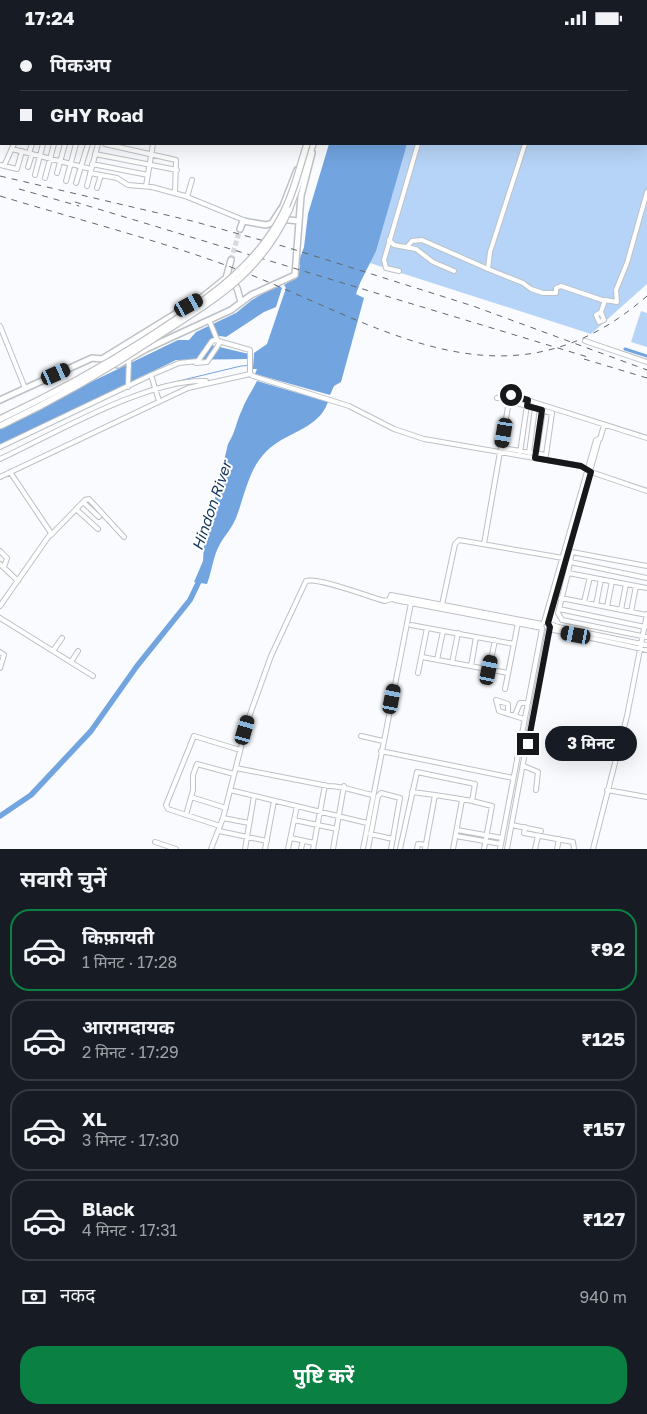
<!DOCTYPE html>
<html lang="hi">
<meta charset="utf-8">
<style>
body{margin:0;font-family:"Golos Text","Noto Sans Devanagari",sans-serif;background:#242831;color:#f1f3f6;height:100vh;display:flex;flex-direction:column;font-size:19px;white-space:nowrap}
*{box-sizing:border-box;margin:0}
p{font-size:16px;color:#9ea1a6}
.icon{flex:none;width:28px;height:28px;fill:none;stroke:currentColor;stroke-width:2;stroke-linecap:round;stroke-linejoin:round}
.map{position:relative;height:814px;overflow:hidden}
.side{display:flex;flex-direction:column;background:#171b24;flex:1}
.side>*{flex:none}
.hud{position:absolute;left:0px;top:0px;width:648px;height:110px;box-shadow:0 5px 20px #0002;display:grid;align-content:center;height:110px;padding:0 20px;background:#171b24}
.end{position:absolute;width:22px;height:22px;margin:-11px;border:6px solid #17181a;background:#fff;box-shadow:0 0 0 2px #fff}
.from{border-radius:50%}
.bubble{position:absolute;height:35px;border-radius:18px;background:#171b24;box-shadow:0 5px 20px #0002;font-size:16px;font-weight:700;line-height:35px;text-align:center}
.car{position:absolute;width:15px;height:30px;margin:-15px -8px;border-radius:6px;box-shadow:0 0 4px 1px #0007;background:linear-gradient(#222 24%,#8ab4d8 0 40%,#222 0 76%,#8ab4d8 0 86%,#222 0)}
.hud b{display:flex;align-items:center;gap:18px;height:48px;font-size:19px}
.hud b+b{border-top:1px solid #363941}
.hud i{width:12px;height:12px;background:#f1f3f6}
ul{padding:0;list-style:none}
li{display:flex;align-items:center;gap:15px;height:82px;margin:0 10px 8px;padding:0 10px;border:2px solid #363941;border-radius:20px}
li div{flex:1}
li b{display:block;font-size:19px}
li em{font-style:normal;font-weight:700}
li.current{border-color:#0b8043}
li>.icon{width:45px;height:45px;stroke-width:1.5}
h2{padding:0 20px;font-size:22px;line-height:60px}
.pay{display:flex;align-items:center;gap:12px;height:55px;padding:0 20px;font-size:19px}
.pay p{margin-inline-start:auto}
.cta{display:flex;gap:10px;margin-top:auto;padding:10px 20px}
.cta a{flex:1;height:58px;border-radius:20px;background:#0b8043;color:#fff;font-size:20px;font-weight:700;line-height:58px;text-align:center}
.status{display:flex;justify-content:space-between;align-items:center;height:35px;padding:0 25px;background:#171b24;direction:ltr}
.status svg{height:14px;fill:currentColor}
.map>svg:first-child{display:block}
.green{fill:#b6d4f7}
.water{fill:#72a4df}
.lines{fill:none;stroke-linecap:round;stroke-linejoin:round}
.stream{stroke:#72a4df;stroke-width:1}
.canal{stroke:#72a4df;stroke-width:3}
.river{stroke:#72a4df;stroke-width:5.5}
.major-tunnel{stroke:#d7d9dc;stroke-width:5;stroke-dasharray:5 2.5;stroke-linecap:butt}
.minor-casing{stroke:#bdc1c5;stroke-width:6}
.major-casing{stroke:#bdc1c5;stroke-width:8}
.highway-casing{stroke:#bdc1c5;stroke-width:8}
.minor{stroke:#fff;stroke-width:4}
.major{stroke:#fff;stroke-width:5}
.highway{stroke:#fff;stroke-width:5.5}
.rail{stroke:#656668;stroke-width:1;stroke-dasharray:6 6;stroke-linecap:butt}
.highway-bridge-casing{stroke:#bdc1c5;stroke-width:8;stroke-linecap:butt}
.highway-bridge{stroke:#fff;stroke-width:5.5}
.route{stroke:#17181a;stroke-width:6}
.labels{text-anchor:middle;stroke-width:4;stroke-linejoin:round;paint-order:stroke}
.water-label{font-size:15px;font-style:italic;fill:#11355b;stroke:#fff}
</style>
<div class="status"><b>17:24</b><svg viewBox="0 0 49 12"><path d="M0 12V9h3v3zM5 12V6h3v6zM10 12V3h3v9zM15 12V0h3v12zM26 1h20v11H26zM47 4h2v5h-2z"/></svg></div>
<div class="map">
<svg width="647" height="814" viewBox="0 0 647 814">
<rect width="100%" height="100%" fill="#f9fbfe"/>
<path class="green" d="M441,0H647V249L591,299L370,228L407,109H646V1Z
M641,276L647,278V312L631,307Z"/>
<path class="water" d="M119,0H277L116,1Z
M361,0H439L361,1Z
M329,109H407L376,216L360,248L356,259L364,263L341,347L334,351L330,360L255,339L257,334H253L254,318L267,309L286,253L284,250L294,244L300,232L299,226L304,212L308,179Z
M278,250L282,253L276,272L264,277L226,302L220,301L210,305L211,310L249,319V324L176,325L0,411V391L178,305H189L196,297L236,278L252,265Z
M257,346L328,367C318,396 282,397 263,420C248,437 244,463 236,483C232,493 225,500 220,509C213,521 212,536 207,549L194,547L203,526L204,509L228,409C236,396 236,387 242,375C246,364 252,356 257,346Z"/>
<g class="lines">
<path class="stream" d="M158,351L241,331L254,330
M130,361L154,352"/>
<path class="canal" d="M625,314L647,321"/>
<path class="river" d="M0,781L31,760L91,696L137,631L190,565L201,542"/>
<path class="major-tunnel" d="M231,225L240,194"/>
<g class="minor-casing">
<path id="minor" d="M38,0L40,1
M67,0L69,1
M87,0L88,1
M12,1L14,0
M31,1L32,0
M80,1L81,0
M109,1L113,0
M281,1L282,0
M450,1L451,0
M561,1L562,0
M629,1V0
M0,14L1,13
M0,33L1,32
M0,54L1,56
M0,67L1,68
M0,104L1,102
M105,109L176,125L175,158
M525,109L490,217L488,234L523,248L531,254L543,258H556V253L561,251L605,266
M12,114L91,134
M29,118L32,109
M95,119L177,135
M92,129L148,140
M0,130L17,134L22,116
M4,131L14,109
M28,132L32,119
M57,138L65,109
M90,138L117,143L128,150L152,152L185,161L246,186
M35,140L43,109
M45,143L54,109
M66,146L76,109
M76,148L88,109
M87,151L98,109
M146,151L153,109
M97,153L101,140
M187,162L192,145
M389,205L394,210L416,214L433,227L454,236
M407,212L412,206L422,205L488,234
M399,236L386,233L384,225L418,109
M601,277L604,285L599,287L596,280L601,277L605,265L617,267L616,255L627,228L647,157
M0,291L25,353
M585,306L647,327
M196,328L207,327L219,309L209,285
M151,340L159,366
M128,352L129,323
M497,363L511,360L647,403
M509,366L552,378L546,420L501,413Z
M600,404L604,390
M0,412L151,340L179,328L198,326L212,306L215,305L250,315V339L253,341L349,371L394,394L424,404L581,431L591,437L647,456
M520,418L527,370
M529,418L535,373
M536,421L543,375
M0,424C54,399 149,343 206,346
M0,442L188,353L250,339
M83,467L99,482
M76,474L98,494
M51,500L85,465L89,464L124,502
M484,509L500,417
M0,516L7,523L4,532
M570,527L647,543
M0,529L18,546
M568,538L572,517L647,531
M647,553L568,538L558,578L562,585L647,602
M391,560L390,563L395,565L542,593
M391,560L542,589
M561,563L647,580
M584,567L590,542
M442,570L455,509L459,505L563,523
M596,570L601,544
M0,571L51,498L10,437
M607,572L612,546
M559,574L645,592
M621,575L626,549
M631,577L636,551
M0,583L93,641
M544,587L596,405L599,404L548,588
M547,588L558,592L647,610
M411,590L514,609
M549,594L647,615
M53,616L62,603
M0,617L4,620L0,633
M422,622L508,638
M437,625L443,596
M71,627L78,616
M452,628L458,598
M471,631L476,602
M489,635L495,605
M418,638L427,593
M505,654L518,588
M508,678V669L496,665L499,676L524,684
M515,680L520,668H527
M361,701L383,706
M381,716L513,743
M524,731L538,737L536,755
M236,733L328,751C344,751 357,757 373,760
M230,755L367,788
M607,755L647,762
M412,757L435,760L425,814
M435,760L473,766
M191,762L226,773
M186,780L193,755V740L197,729L234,739
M223,783L249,788
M294,785L337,794
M512,790L541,796
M220,791L168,774L166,770L194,701L240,715
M525,792L524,798L573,807L574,814
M457,795L502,803
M219,796L267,806
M370,799L393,804
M456,801L501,809
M291,803L314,808
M155,807L176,814
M211,814L223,783L248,685L271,621L306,546C319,542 369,562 385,566L391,564
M245,814L254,761
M265,814L274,766
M288,814L297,771
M301,814L303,806
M313,814L325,750
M333,814L344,751
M363,814L411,568
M368,814L378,761L381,758L400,763L391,814
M400,814L417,737L475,749L472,766L492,771L484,814
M417,814L418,809L426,810
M453,814L462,765
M500,814L542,594
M507,814L548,595
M535,814L538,801
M557,814L559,804
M593,814L627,681L647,579"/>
</g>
<g class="major-casing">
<path id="major" d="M281,184L298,186
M240,194L243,186L266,190L272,188L283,171L297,135
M226,243L231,225
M231,246L237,253L241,267
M102,324L201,263L226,243
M118,330L146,314L231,275L251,260L295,240L301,161L312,118
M0,365L92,323L102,324L110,330"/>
</g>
<g class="highway-casing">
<path id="highway" d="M340,1V0
M346,1L347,0
M289,175L313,109"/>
</g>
<use href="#minor" class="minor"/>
<use href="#major" class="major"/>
<use href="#highway" class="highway"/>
<path class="rail" d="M0,141L192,186L286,212L473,271L647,335
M19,154L79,171
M0,161C76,184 154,204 228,231C374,285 504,386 647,261
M75,167L591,323
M584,324L647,343"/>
<g class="highway-bridge-casing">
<path id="highway-bridge" d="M0,384C51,360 99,334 146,304C197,271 250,238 280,184C293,161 299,134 307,109
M0,391C55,365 107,335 158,301C215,264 259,240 289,175"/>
</g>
<use href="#highway-bridge" class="highway-bridge"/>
</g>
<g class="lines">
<path class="route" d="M511,360L528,365L527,371L542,375L535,423L581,431L591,437L548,588L550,592L528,709"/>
</g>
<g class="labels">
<g class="water-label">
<text transform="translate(212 471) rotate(-71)" y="5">Hindon River</text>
</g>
</g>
</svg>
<i class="end from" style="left:511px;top:360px"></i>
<i class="end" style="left:528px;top:709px"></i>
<div class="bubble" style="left:545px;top:691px;width:92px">3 मिनट</div>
<i class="car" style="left:189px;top:270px;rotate:61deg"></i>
<i class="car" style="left:56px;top:339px;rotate:66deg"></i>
<i class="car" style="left:504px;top:398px;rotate:190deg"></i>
<i class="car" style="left:576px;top:600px;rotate:281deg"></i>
<i class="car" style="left:489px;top:635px;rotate:11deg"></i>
<i class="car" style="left:392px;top:664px;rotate:11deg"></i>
<i class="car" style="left:245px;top:695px;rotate:16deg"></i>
<div class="hud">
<b><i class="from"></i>पिकअप</b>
<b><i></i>GHY Road</b>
</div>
</div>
<section class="side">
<h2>सवारी चुनें</h2>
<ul>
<li class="current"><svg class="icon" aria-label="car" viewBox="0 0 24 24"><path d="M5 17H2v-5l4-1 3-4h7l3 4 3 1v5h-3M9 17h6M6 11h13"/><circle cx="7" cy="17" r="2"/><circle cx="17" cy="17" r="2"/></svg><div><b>किफ़ायती</b><p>1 मिनट · 17:28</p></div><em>₹92</em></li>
<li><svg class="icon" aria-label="car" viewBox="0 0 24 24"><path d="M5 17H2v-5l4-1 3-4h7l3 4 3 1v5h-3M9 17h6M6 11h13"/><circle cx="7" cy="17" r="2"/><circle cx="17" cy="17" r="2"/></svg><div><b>आरामदायक</b><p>2 मिनट · 17:29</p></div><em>₹125</em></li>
<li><svg class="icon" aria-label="car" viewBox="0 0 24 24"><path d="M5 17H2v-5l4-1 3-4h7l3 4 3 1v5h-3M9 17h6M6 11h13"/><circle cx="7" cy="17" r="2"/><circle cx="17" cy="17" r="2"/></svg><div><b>XL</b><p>3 मिनट · 17:30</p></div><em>₹157</em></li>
<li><svg class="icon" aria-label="car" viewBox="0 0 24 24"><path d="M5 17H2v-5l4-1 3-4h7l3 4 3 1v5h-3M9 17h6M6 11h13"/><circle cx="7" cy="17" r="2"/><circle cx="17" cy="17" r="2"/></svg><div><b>Black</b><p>4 मिनट · 17:31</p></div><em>₹127</em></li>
</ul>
<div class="pay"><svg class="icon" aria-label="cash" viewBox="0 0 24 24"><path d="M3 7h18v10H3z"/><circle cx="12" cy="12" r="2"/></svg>नकद<p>940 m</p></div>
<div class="cta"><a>पुष्टि करें</a></div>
</section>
